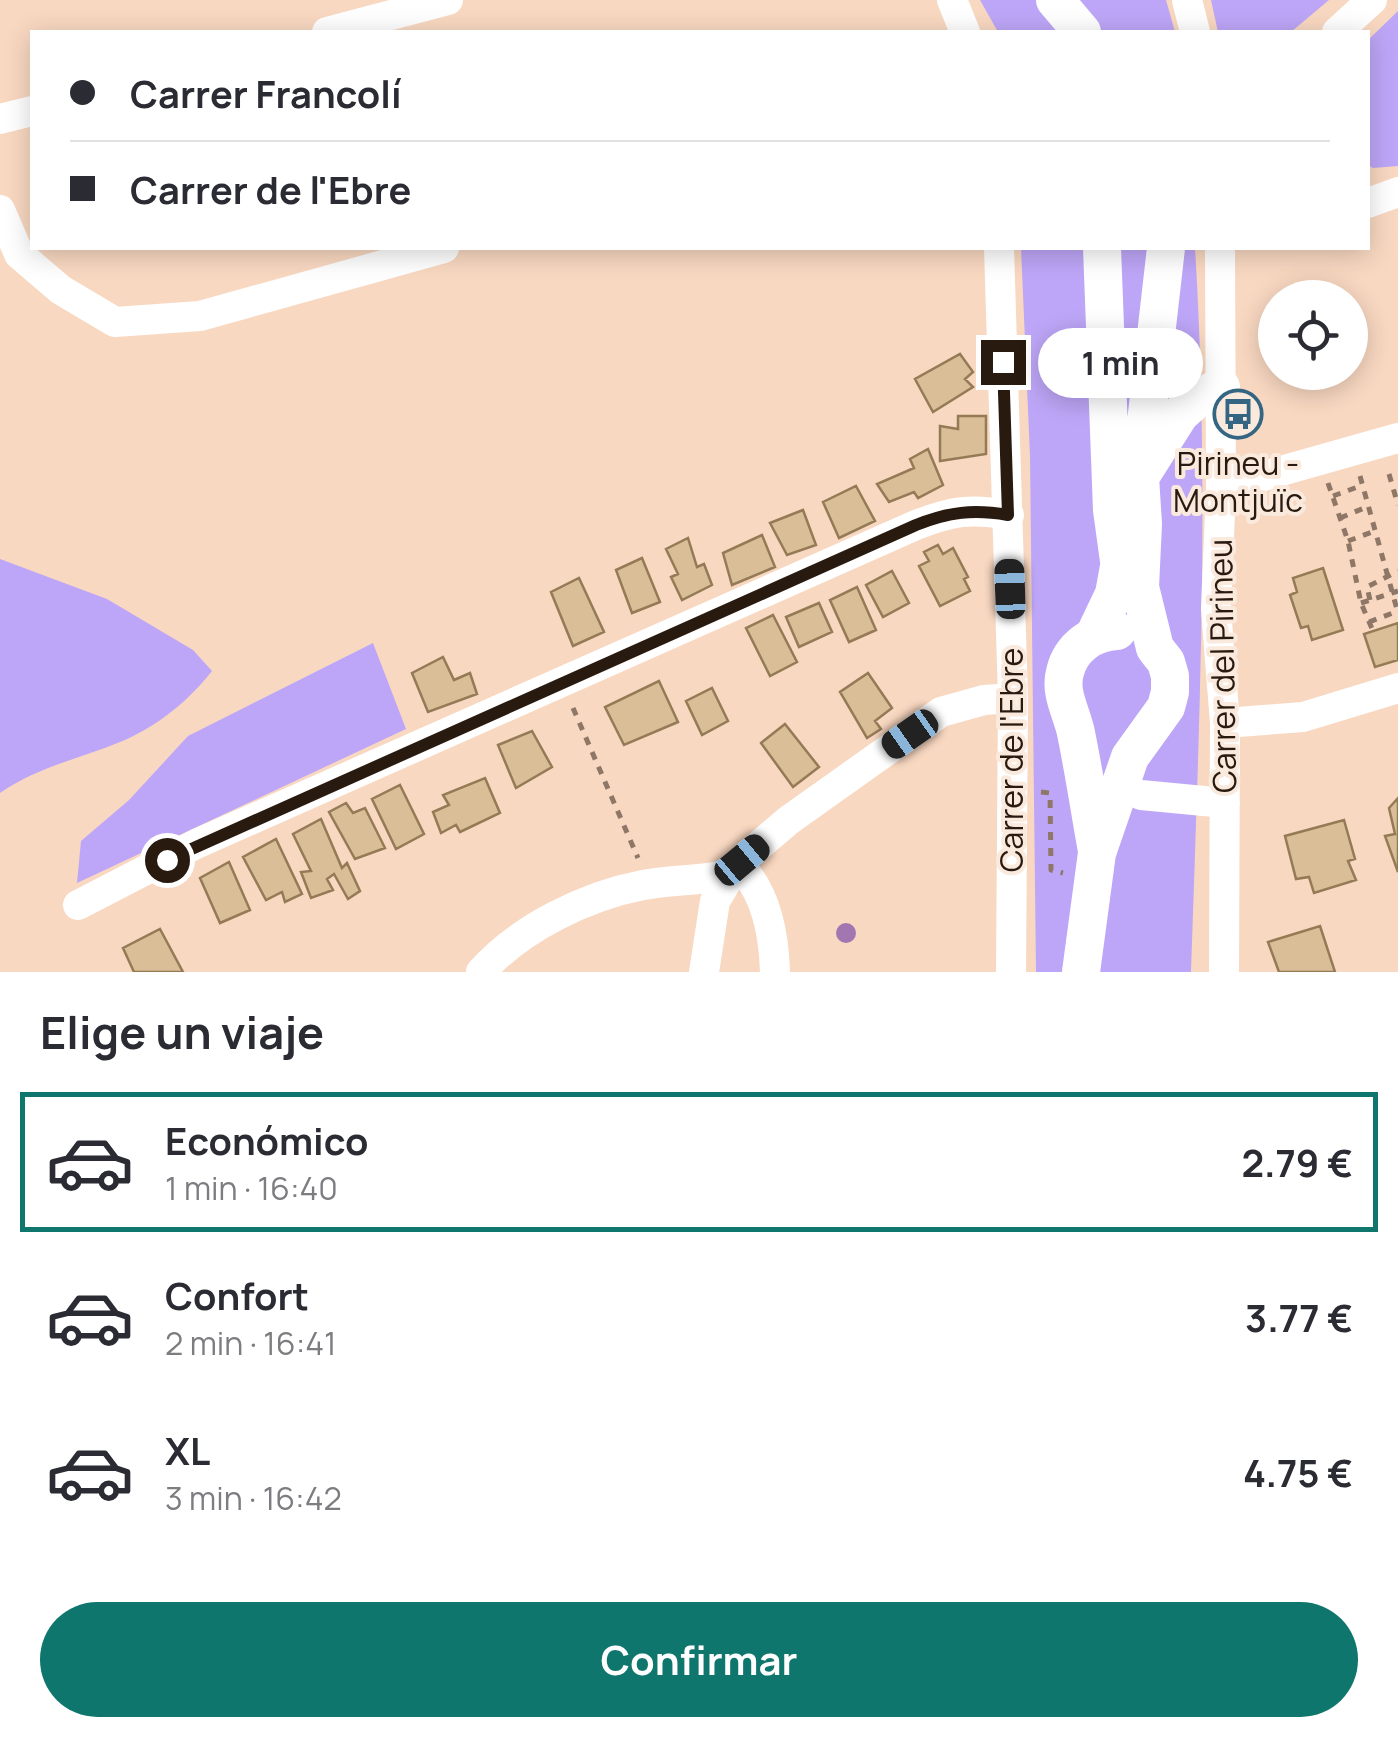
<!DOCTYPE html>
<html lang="es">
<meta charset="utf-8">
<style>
body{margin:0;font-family:Manrope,sans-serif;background:#f7f7f7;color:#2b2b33;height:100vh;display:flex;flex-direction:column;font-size:38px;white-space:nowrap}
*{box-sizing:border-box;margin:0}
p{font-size:32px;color:#7c7c81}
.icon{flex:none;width:55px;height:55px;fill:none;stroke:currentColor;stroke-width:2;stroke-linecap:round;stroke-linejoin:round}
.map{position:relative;height:972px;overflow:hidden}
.side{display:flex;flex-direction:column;background:#fff;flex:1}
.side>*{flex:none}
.guide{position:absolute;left:30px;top:30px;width:1340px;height:220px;border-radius:0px;box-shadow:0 5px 25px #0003;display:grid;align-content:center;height:220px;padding:0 40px;background:#fff}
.controls{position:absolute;left:1258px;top:280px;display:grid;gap:20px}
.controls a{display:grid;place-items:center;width:110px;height:110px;border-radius:50%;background:#fff;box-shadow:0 5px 25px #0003;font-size:50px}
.end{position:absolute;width:45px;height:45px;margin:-22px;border:12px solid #291a10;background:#fff;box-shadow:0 0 0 5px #fff}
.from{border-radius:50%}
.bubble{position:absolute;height:70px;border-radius:35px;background:#fff;box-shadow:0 5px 25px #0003;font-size:32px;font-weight:700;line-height:70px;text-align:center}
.car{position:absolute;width:30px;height:60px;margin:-30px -15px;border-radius:12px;box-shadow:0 0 8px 2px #0007;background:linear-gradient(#222 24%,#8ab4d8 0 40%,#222 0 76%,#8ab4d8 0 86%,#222 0)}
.guide b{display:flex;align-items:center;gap:35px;height:95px;font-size:38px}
.guide b+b{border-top:2px solid #e1e1e2}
.guide i{width:25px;height:25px;background:#2b2b33}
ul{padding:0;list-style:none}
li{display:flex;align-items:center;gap:30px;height:140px;margin:0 20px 15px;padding:0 20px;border:5px solid transparent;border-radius:0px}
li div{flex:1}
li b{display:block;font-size:38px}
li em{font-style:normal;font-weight:700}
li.active{border-color:#0f766e}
li>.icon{width:90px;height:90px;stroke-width:1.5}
h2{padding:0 40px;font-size:45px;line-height:120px}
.action{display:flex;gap:20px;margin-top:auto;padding:20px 40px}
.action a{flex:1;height:115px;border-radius:60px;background:#0f766e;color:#fff;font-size:40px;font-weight:700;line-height:115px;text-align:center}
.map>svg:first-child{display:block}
.green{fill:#bda6f7}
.building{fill:#d9be97;stroke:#947b56;stroke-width:2.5}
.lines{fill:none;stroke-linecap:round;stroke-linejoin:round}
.path{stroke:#8f7767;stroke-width:5;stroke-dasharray:8 8;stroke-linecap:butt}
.minor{stroke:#fff;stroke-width:30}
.major{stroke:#fff;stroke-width:38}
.tree{fill:#a276b1}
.route{stroke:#291a10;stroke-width:12}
.labels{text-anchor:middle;stroke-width:8;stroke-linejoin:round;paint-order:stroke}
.poi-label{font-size:32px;fill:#291a10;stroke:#fae9dd}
.street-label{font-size:32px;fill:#291a10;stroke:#fae9dd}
</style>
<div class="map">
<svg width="1398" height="972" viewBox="0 0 1398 972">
<rect width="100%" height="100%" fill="#f9d8c1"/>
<path class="green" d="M980,0H1166L1175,32H998Z
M1211,0H1329L1291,32H1218Z
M1398,11V166L1373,168L1368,165V40Z
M1021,248H1195C1210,489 1199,730 1191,972H1036L1030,456Z
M0,559L107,599L193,650L212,671C182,709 145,735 99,750C65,762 30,772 0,793Z
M373,643L406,729L77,883L81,841L129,800L188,736Z"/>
<path class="building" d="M960,354L973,372L965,379L973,387L933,412L915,379Z
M958,416H986V454L940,461V426L958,429Z
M928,449L943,485L918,498L914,492L889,502L877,484L914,468L910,459Z
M856,486L875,521L839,538L823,502Z
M803,510L816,545L787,555L770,523Z
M762,535L775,567L732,585L723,553Z
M688,538L697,567L704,564L712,585L682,600L671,577L678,574L666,549Z
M938,545L943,554L953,548L968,577L964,579L970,591L940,606L919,566L929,561L924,552Z
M642,558L660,602L632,613L616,570Z
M1323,568L1343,630L1312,640L1308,626L1301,628L1290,595L1297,592L1293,578Z
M892,571L909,603L883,617L866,585Z
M579,578L604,632L573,646L551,592Z
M857,587L876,630L849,642L830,600Z
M819,603L832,632L799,647L786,617Z
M773,615L797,662L770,676L746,628Z
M1398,623V660L1375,667L1364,634Z
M443,657L454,680L470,673L477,694L428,712L412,673Z
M868,673L892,708L875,721L881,729L867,738L840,692Z
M659,681L678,722L624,745L605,707Z
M712,688L728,721L702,735L686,701Z
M785,724L819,767L793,787L761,743Z
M532,731L552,767L516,788L498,745Z
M485,778L500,813L460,832L456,825L441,833L433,812L449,805L443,795Z
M400,785L424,834L396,849L372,799Z
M1398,798V872L1385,836L1395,834L1389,808Z
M346,803L353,813L365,808L385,848L355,859L329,812Z
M321,819L342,868L347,863L360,891L348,899L334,874L327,879L333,890L311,898L301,872L311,871L293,834Z
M1344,820L1355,859L1348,861L1356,880L1314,893L1309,877L1296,879L1285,836Z
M276,839L302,894L285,902L282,892L266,900L243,857Z
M229,862L250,910L220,923L200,878Z
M1320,926L1335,972H1279L1268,942Z
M160,929L183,972H134L123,948Z"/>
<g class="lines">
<path class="path" d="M1389,474L1398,505
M1360,476L1398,613
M1328,483L1348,541L1361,603L1373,631
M1333,496L1363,485
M1340,518L1369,506
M1348,541L1375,531
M1370,600L1367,587L1398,571
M1361,603L1398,591
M1369,622L1398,611
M573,708L638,858
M1041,792L1050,793L1051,870L1063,873"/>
<path class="minor" d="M952,0L965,32
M1187,0L1195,32
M327,32L448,0
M1337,32L1372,0
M0,119L32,111
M1368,203L1398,192
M0,210L19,254L61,290L115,322L200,316L444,248
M999,248L1013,698L1011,972
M1220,248L1221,488L1216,609L1225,723L1224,972
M1221,488L1398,438
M1225,723L1303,717L1398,688
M1141,795L1225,803
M742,860L789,820L941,712L984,700L1013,698
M745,872C768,899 774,938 775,972
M78,905L196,844L916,525C952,511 970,508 1009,515
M481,972C520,928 586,896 643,885C669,880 694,881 720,876
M704,972L715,901L727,881"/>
<path class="major" d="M1055,0L1082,32
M1102,248L1112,510L1119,561
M1141,466L1166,248
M1094,636L1114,594L1123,544
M1097,851C1090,812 1084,772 1076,733C1072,713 1059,693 1065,672C1071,647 1093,632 1117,631
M1081,972L1097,853L1130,757L1166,707L1170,692V676L1166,662L1155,648L1140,587L1143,524L1140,477L1180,414L1198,398L1221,387"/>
</g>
<circle class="tree" cx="846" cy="933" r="10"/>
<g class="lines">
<path class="route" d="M167,860L916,525C949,512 973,509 1008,515L1003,362"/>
</g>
<defs>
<g id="bus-ring" transform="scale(2.5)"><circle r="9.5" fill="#fae9dd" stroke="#346683" stroke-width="1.5"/><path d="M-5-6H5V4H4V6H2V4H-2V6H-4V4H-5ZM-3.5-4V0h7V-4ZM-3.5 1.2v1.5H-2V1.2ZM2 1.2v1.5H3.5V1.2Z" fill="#346683"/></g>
</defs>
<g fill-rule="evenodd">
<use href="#bus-ring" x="1238" y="414"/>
</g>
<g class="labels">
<g class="poi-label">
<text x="1238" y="475">Pirineu -<tspan x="1238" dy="37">Montjuïc</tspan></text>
</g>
<g class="street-label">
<text transform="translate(1223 666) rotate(-91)" y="11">Carrer del Pirineu</text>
<text transform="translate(1012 760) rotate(-90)" y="11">Carrer de l'Ebre</text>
</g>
</g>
</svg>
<div class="controls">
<a><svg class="icon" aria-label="locate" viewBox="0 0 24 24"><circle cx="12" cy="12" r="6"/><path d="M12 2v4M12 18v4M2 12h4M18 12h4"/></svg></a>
</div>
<i class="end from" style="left:167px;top:860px"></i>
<i class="end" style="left:1003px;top:362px"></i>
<div class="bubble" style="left:1038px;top:328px;width:165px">1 min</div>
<i class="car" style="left:1010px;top:589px;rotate:358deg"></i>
<i class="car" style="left:910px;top:734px;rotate:235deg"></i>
<i class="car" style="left:742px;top:860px;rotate:50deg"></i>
<div class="guide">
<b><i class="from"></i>Carrer Francolí</b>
<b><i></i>Carrer de l'Ebre</b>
</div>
</div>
<section class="side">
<h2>Elige un viaje</h2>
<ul>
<li class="active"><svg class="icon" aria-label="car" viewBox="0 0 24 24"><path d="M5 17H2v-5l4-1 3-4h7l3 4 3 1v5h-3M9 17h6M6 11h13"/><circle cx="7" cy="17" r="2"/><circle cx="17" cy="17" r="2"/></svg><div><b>Económico</b><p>1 min · 16:40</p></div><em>2.79 €</em></li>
<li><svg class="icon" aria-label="car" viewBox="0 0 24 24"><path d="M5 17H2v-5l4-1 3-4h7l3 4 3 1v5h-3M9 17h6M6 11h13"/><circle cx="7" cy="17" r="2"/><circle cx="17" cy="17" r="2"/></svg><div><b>Confort</b><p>2 min · 16:41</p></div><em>3.77 €</em></li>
<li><svg class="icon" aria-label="car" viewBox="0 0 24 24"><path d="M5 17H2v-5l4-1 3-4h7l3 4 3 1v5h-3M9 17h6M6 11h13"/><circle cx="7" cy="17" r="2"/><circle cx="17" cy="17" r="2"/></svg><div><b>XL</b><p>3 min · 16:42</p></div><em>4.75 €</em></li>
</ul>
<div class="action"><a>Confirmar</a></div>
</section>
